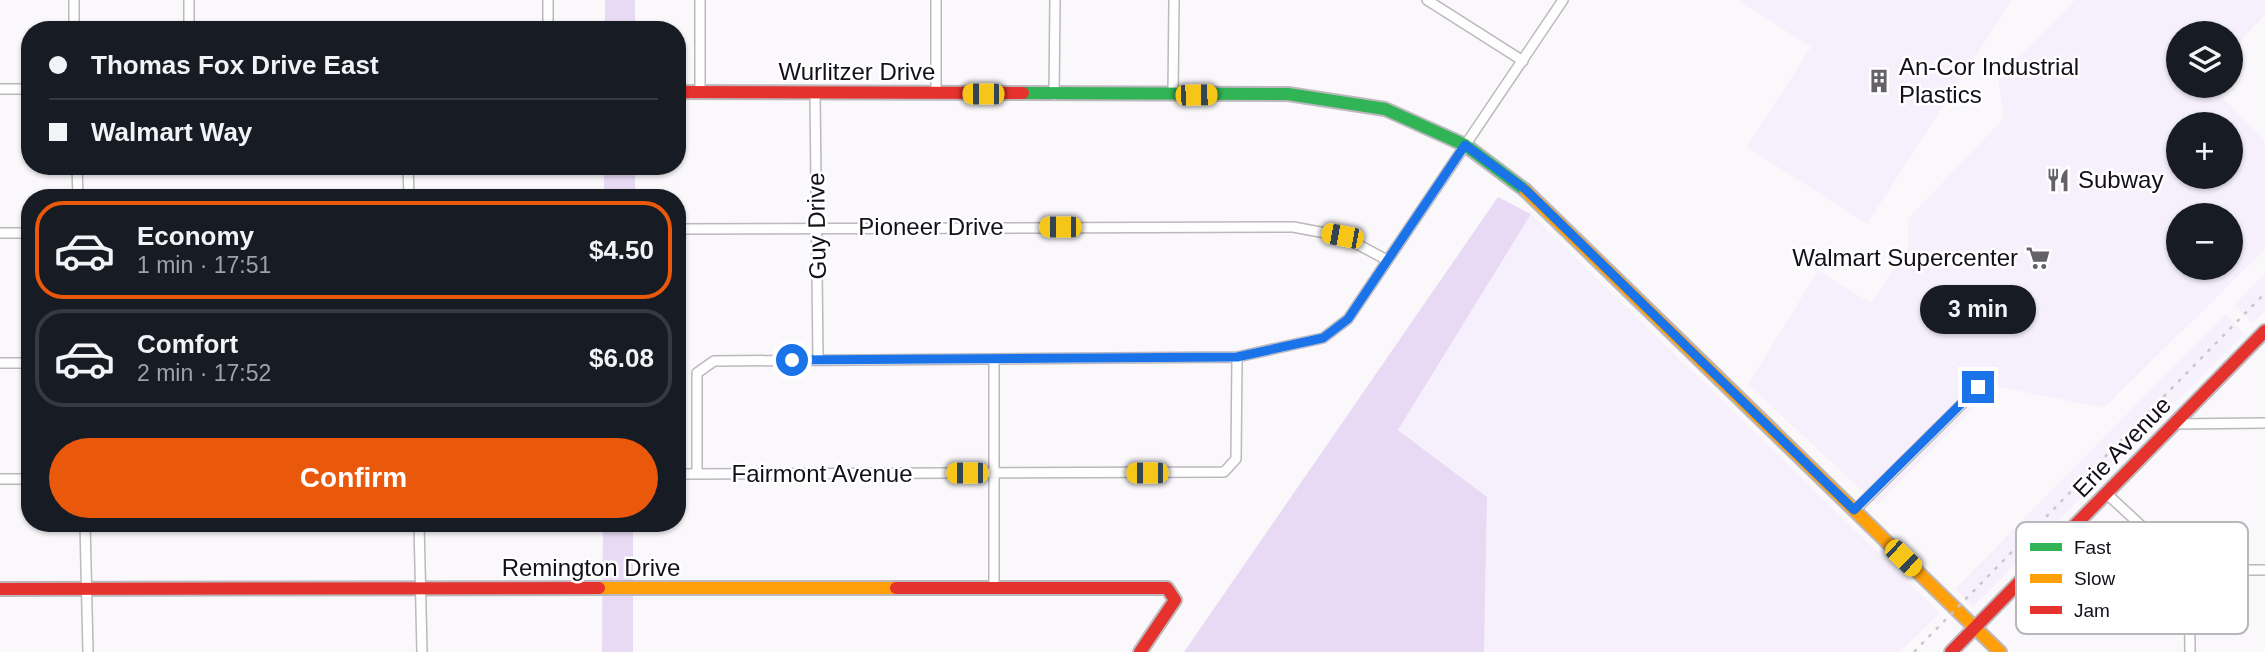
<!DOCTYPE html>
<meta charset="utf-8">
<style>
body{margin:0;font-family:Arial,sans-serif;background:#242831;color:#f1f3f6;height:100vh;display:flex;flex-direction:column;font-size:26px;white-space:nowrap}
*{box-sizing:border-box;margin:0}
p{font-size:23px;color:#9ea1a6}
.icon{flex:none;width:38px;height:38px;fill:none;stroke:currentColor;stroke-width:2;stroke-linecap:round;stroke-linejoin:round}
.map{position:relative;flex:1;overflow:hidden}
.panel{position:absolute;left:21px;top:189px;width:665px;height:343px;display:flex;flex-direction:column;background:#171b24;border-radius:28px;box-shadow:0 2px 5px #0004}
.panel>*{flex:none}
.guide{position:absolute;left:21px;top:21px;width:665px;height:154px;border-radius:28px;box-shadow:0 2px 5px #0004;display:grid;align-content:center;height:154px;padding:0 28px;background:#171b24}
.tools{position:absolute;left:2166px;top:21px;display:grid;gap:14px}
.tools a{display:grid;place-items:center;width:77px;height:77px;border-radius:50%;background:#171b24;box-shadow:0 2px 5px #0004;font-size:35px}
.end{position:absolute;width:32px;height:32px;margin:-16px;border:9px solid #1a73e8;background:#fff;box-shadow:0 0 0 4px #fff}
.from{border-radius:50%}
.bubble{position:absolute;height:49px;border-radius:24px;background:#171b24;box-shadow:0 2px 5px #0004;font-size:23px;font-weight:800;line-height:49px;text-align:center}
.car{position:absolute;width:21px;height:42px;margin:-21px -10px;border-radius:9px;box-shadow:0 0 5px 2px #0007;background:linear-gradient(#f5c518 24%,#345 0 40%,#f5c518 0 76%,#345 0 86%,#f5c518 0)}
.guide b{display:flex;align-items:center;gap:24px;height:66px;font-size:26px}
.guide b+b{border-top:2px solid #363941}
.guide i{width:18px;height:18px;background:#f1f3f6}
ul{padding:12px 0 0;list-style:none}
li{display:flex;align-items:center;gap:21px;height:98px;margin:0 14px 10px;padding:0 14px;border:4px solid #363941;border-radius:28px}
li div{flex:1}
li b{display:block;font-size:26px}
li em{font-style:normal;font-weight:800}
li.active{border-color:#ea580c}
li>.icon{width:63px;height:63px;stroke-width:1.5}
.button{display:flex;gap:14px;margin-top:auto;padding:14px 28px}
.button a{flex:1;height:80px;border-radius:42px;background:#ea580c;color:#fff;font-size:28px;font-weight:800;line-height:80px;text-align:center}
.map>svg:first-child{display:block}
.built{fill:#f6f0fc;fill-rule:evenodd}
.green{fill:#e8daf4}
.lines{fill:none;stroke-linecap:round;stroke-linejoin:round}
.street-casing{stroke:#bcb8be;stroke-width:12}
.fast-casing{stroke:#bcb8be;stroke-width:16}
.slow-casing{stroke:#bcb8be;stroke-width:16}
.jam-casing{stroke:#bcb8be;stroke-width:16}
.street{stroke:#fefefe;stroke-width:9}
.fast{stroke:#30b455;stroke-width:12}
.slow{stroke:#ff9f0a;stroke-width:12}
.jam{stroke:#e5322d;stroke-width:12}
.rail{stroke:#c7c7c8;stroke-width:2.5;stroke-dasharray:3.5 7;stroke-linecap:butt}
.route{stroke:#1a73e8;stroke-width:9}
.labels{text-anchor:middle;stroke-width:5;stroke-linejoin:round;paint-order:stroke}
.poi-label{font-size:24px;fill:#140f18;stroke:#fff;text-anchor:start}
.street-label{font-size:24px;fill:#140f18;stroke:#fff}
.key{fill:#fff;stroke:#b8b7ba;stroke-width:2}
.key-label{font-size:19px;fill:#140f18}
</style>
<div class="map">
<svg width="2265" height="652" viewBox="0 0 2265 652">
<rect width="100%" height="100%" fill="#faf8fb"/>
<path class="built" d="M1738,0H2012L1867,224L1747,147L1811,47Z
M2075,0H2265V15L2231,51V33H2179V86H2212L2265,141V249L2104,408L1995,386L1877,505L1748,384L1818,271L1871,303L1908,248V219L2004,118L1998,78ZM2179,124H2231V177H2179ZM2179,215H2231V268H2179Z
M1531,214L1940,613L1900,652H1484L1487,497L1398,430Z
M2265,273V311L2253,323L2234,305Z
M2225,314L2244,333L1973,607L1955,589Z"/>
<path class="green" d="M605,0H635V30H605Z
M604,166H635V198H604Z
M1498,197L1531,214L1398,430L1487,497L1484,652H1184Z
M603,523H633V652H602Z"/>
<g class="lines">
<g class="street-casing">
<path id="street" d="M74,0V30
M1427,0L1523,61
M189,30V0
M548,30V0
M0,89H30
M700,92V0
M815,93L818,360
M936,94V0
M1054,95L1055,0
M1173,95L1174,0
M77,166L78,198
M408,166L409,198
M677,229L1293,227L1342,236L1387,260
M0,233H30
M994,360V588
M0,363H30
M2174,424L2265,423
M677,474L1224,472L1236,459L1237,357
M697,474V373L714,361L1237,357L1323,338L1348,319L1563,0
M0,479H30
M2107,494L2189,570H2265
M1855,510L1985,381
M85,523L88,652
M419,523L422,652
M2189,570L2190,652"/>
</g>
<g class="fast-casing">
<path id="fast" d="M1023,93L1288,94L1385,109L1465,145L1525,190"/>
</g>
<g class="slow-casing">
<path id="slow" d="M1525,190L2000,652
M599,588H896"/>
</g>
<g class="jam-casing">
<path id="jam" d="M677,92L1023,93
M896,588H1167L1175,600L1140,652
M0,589L599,588
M1951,652L2265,331"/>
</g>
<use href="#street" class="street"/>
<use href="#fast" class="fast"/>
<use href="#slow" class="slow"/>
<use href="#jam" class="jam"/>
<path class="rail" d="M1914,652L2265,293"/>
</g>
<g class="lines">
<path class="route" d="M792,360L1237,357L1323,338L1348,319L1465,145L1526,190L1854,510L1978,387"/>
</g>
<defs>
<g id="building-bare" transform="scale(1.89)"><path d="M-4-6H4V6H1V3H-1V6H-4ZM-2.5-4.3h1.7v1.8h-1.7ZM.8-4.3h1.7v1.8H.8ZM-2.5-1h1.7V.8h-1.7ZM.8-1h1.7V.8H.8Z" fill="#646167" stroke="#fff" stroke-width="2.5" paint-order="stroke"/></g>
<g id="restaurant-bare" transform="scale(1.89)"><path d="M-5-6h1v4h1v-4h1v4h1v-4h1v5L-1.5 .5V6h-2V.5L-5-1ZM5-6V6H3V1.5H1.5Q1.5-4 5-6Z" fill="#646167" stroke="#fff" stroke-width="2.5" paint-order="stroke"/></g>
<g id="supermarket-bare" transform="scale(1.89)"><path d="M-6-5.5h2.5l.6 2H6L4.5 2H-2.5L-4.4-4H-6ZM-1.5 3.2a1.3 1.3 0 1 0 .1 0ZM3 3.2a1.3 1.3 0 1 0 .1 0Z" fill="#646167" stroke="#fff" stroke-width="2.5" paint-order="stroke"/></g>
</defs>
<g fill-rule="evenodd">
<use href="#building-bare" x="1879" y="81"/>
<use href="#restaurant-bare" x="2058" y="180"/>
<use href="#supermarket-bare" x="2038" y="258"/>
</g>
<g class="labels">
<g class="poi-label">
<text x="1899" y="75">An-Cor Industrial<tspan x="1899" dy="28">Plastics</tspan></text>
<text x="2078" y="188">Subway</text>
<text x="2018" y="266" text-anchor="end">Walmart Supercenter</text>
</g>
<g class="street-label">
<text x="857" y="80">Wurlitzer Drive</text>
<text transform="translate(817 226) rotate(-91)" y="8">Guy Drive</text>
<text x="931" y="235">Pioneer Drive</text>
<text transform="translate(2122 447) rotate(-46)" y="8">Erie Avenue</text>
<text x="822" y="482">Fairmont Avenue</text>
<text x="591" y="576">Remington Drive</text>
</g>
</g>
<rect x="2016" y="522" width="232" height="112" rx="10" class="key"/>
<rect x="2030" y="543" width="32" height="8" fill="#30b455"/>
<rect x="2030" y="574" width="32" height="9" fill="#ff9f0a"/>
<rect x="2030" y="606" width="32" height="8" fill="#e5322d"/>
<g class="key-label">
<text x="2074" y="554">Fast</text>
<text x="2074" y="585">Slow</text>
<text x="2074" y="617">Jam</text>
</g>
</svg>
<div class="tools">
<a><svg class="icon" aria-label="layers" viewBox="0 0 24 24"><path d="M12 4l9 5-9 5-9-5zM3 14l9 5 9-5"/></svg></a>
<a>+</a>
<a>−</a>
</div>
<i class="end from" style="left:792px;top:360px"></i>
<i class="end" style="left:1978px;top:387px"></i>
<div class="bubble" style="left:1920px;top:285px;width:116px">3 min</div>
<i class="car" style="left:983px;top:94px;rotate:270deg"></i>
<i class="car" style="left:1196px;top:95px;rotate:89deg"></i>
<i class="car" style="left:1060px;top:227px;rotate:270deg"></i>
<i class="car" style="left:1342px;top:236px;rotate:281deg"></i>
<i class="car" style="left:967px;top:473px;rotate:270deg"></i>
<i class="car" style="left:1147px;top:473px;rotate:270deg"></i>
<i class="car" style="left:1903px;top:558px;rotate:134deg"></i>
<div class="guide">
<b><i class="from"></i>Thomas Fox Drive East</b>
<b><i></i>Walmart Way</b>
</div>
<section class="panel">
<ul>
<li class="active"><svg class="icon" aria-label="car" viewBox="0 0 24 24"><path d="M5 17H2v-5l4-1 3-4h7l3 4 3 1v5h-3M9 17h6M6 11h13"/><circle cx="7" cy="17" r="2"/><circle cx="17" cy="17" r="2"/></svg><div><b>Economy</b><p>1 min · 17:51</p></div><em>$4.50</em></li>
<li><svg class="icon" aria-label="car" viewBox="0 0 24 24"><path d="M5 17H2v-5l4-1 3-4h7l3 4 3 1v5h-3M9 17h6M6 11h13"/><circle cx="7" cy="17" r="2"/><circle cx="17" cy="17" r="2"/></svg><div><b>Comfort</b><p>2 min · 17:52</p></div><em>$6.08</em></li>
</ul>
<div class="button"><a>Confirm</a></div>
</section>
</div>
